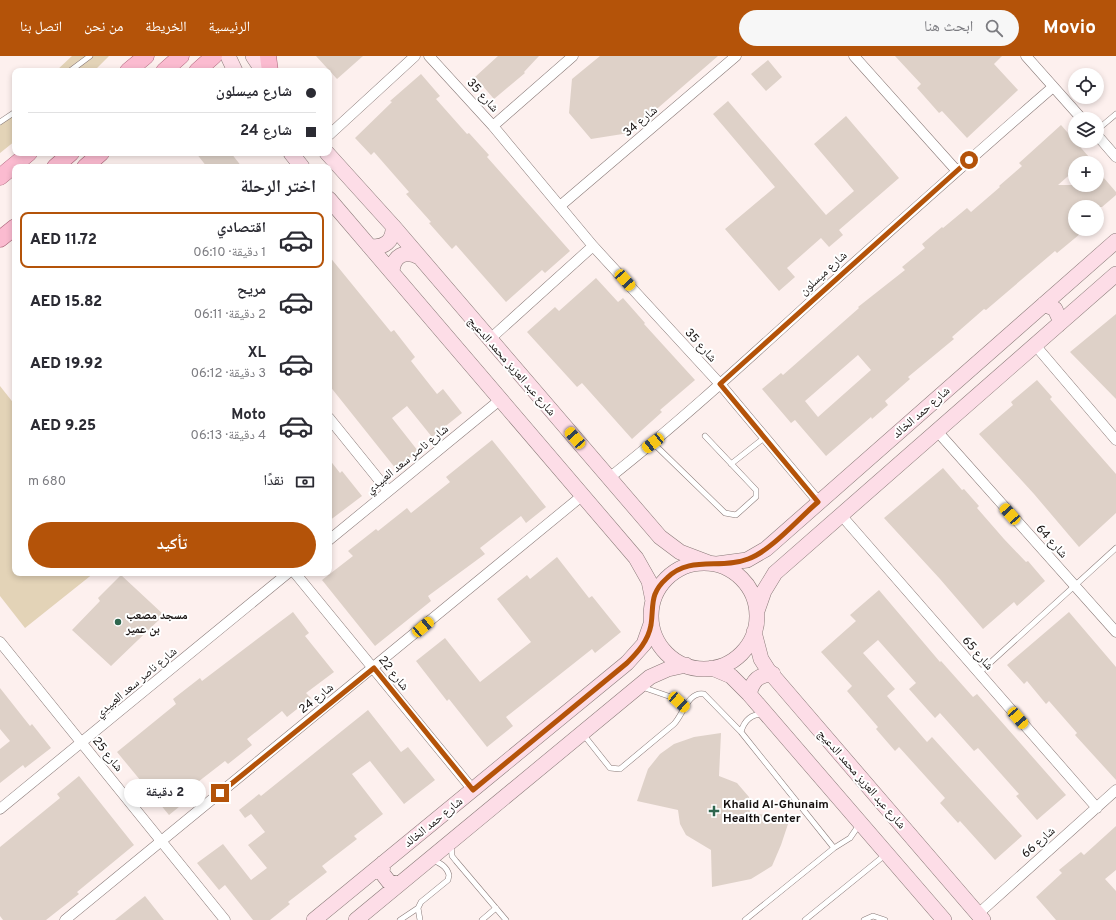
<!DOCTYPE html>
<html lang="ar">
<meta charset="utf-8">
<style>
body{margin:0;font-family:Overpass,"Noto Naskh Arabic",sans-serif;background:#f7f7f7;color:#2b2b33;direction:rtl;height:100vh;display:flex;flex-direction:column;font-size:15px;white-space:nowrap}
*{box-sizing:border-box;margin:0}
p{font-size:13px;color:#7c7c81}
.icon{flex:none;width:22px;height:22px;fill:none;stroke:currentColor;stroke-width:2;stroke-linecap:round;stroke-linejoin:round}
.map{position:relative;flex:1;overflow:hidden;direction:ltr}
.panel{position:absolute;left:12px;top:108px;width:320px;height:412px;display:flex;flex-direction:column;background:#fff;border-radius:8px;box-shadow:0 2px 6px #0003;direction:rtl}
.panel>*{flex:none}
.banner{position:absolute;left:12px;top:12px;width:320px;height:88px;border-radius:8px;box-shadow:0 2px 6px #0003;direction:rtl;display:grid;align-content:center;height:88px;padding:0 16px;background:#fff}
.tools{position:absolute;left:1068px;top:12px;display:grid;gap:8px}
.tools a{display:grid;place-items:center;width:36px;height:36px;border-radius:50%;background:#fff;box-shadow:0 2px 6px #0003;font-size:20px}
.end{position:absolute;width:18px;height:18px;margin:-9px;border:5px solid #b45309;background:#fff;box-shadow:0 0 0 2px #fff}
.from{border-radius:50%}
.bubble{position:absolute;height:28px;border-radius:14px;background:#fff;box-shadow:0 2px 6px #0003;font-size:13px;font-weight:800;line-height:28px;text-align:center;direction:rtl}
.car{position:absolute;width:12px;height:24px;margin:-12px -6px;border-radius:5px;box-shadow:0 0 3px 1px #0007;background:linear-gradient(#f5c518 24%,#345 0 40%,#f5c518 0 76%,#345 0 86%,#f5c518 0)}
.banner b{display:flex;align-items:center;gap:14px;height:38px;font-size:15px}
.banner b+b{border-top:1px solid #e1e1e2}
.banner i{width:10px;height:10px;background:#2b2b33}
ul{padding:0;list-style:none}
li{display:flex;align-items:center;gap:12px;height:56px;margin:0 8px 6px;padding:0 8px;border:2px solid transparent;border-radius:8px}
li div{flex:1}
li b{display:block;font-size:15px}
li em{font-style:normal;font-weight:800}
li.active{border-color:#b45309}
li>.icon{width:36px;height:36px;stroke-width:1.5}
h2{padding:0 16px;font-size:18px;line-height:48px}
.pay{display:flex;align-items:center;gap:10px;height:44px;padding:0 16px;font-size:15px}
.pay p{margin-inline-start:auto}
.cta{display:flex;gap:8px;margin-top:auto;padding:8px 16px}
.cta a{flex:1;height:46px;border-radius:24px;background:#b45309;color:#fff;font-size:16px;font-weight:800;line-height:46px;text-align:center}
header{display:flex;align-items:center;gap:24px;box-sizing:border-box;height:56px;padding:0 20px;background:#b45309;color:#fff}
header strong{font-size:19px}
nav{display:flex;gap:22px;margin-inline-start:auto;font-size:14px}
.search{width:280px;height:36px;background:#f7f7f7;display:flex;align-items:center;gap:10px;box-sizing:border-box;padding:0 14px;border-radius:22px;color:#7c7c81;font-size:15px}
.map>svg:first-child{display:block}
.green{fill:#e3d3b7}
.building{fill:#ded1c8;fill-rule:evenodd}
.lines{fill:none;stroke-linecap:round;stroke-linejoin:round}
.lane-casing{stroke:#897a78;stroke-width:6}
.street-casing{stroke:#897a78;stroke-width:11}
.secondary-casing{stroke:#897a78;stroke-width:16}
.primary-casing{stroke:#aa6278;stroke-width:17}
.lane{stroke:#fff;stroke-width:5}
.street{stroke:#fff;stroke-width:10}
.secondary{stroke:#fddde7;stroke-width:15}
.primary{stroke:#fbbbd0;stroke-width:16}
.route{stroke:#b45309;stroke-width:5}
.poi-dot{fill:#2e664e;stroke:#fff;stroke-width:1.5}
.labels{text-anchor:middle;stroke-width:4;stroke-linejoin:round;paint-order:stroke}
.street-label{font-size:12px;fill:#161110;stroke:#fff}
.poi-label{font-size:12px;font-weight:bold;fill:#161110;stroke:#fff;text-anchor:start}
</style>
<header>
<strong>Movio</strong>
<div class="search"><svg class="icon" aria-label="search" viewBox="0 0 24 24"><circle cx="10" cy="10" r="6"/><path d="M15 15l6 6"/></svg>ابحث هنا</div>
<nav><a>الرئيسية</a><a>الخريطة</a><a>من نحن</a><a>اتصل بنا</a></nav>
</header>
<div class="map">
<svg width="1116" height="864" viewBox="0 0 1116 864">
<rect width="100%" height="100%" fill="#fdf0ee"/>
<path class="green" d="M72,0H109L94,15H56Z
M15,55V85L0,97V69Z
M0,330L15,349V517H94L25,572L0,540Z"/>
<path class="building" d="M316,0H363L337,23Z
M498,0H539L524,16L525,17L494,43L475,21Z
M600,0H718L629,77L591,83L569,57L572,23Z
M895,0H1002L994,8L1018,34L967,82L942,55L939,57L917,32L921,28Z
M768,4L782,21L766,35L751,18Z
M421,18L440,40L436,43L467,78L469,77L489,99L487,101L570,195L545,217L542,214L506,246L456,189L452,193L429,167L431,166L406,138L409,136L374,96L371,99L355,82L392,46L390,45Z
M728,45L826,159L854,135L814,88L846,60L899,122L839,174L843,179L829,191L821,182L787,212L795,221L779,235L725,173L775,131L713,58Z
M1061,69L1089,101L1082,107H1075V114L1058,129H1097V114L1116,136V139L1102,151H1075V173H1086L1057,197L1055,195L986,254L984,253L952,281L954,283L908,321L910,323L885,345L888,349L872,363L871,361L826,400L795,364L791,367L762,333L781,317L783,319L859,252L858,251L905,214L902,211L925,192L922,188L942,171L943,172L967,152L971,156L1000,131L999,130L1022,110L1019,107ZM858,299L871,314L818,361L805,345Z
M196,97H231L242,111H207Z
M329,200L391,276L394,274L415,301L411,305L437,338L443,333L462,357L432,381L407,350L392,362L418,395L396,413L329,329Z
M596,222L618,246L623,242L645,267L644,268L695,324L660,354L662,356L632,383L582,327L577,331L527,276L555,251L559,255Z
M1116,258V343L1070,296Z
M1037,324L1052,341L1050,343L1116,418V457L1079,491L1034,438L979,378L1013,349L1011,346Z
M492,384L546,451L526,467L521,460L480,492L485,498L428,540L431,545L375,590L322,524L353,500L348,495L376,473L378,475L407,452L411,457L450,426L446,421Z
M329,403L340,417L342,415L362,440L329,465Z
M943,412L962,434L964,433L979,450L977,452L1004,483L1026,506L1028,505L1045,525L1017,550L1014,546L983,573L940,523L884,462Z
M557,501L589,542L592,540L621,576L595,597L592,593L506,661L513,670L487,691L449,643L447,645L416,605L445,582L480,626L531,586L497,543L527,519L530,523Z
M121,519L164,559L111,610L72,574L100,545L98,542Z
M879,534L940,606L941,605L973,641L977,638L1066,739L1037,764L1016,740L1019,738L978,692L974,695L940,657L935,662L909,633L916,627L878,584L863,597L895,633L887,640L927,686L932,681L1022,780L995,804L960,765L958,767L940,747L945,742L899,691L895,695L876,673L878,671L847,635L852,630L821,596L856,565L850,559Z
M293,556L309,577L305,580L334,616L306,637L311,642L287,661L282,655L247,683L252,689L228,708L225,705L185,736L190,742L169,759L117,696L176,648L173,643L200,622L202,625Z
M1069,556L1116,611V724L1075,679L1077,677L1049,645L1046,648L1027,625L1024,628L1007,609Z
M0,632L30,670L32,668L51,692L25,712L23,709L0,727V693L10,685L0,673Z
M368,654L401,696L408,691L435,724L404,748L370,705L352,718L383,758L354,780L357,783L322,810L327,816L288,846L290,848L270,864H253L225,829L219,834L197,807L223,788L251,824L267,812L248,789L265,776L251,758L245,762L239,754L259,738L261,740Z
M721,677L719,720L737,727L749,741L750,757L790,762L781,789L772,810L751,823L712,831L711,794L686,779L680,768L678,754L637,745L648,713L660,698L674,688L694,681Z
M79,720L134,789L77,836L79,838L46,864H3L0,860V791L60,742L57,738Z
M1116,770V814L1105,823L1116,835V864H1056L1036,841L1062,817L1059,814L1081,796L1084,799Z
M145,840L164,864H115Z"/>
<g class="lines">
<g class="lane-casing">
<path id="lane" d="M70,15L90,0
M0,66L15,56
M1097,74L1116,58
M653,387L725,457L736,459L756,441V434L705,380
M731,408L764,382
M979,617L1116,492
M642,631L674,642L685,652
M741,676C744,665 751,658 763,658
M583,678L610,712L620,713L674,668C683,659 688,635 704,638L741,676L834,792
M451,789L452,800L456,805L506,864
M418,852L420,864
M400,864L418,852L421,846L448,824L449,819C447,811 439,805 431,805
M482,864L496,852
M745,864L834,792L850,782L859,769
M805,864L885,799
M864,864L873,860L885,864"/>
</g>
<g class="street-casing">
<path id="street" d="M429,0L493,70L593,190L720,328L818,445
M854,0L956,114
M1026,0L1082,63
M493,70L573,0
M329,79L415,0
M1097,79L1116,101
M560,150L736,0
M490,283L593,190
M1035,289L1116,384
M329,362L388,435
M937,375L1116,576
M609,422C680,366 747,304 814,243C893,172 972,101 1053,31
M841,459L1097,752
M329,484L501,343
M295,517L473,734
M0,586L225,864
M0,753L288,517
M978,858L1116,734
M65,864L583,439"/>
</g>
<g class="secondary-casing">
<path id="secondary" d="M228,0L235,15
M253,0L263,15
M291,97L302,111
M327,97L393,170L660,481L680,496L709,507
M329,143L636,502L649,525L653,545
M369,190C384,193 394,185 393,170
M392,216C393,200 405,193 419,201
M1044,248L1055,253L1060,264L1058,269
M651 560a53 53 0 1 1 106 0a53 53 0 1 1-106 0Z
M717,508L747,504L766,493L1116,185
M757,555L764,535L775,517L1116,218
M754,576L761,603L768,614L983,864
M712,612L731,620L749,638L944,864
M749,638C753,624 758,619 773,618
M383,807L382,817L389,826L399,828
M314,864L627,607L644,588L651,568
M356,864L650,621L668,613L686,609"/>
</g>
<g class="primary-casing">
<path id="primary" d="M268,0L270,15
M128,15L146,0
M164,15L181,0
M197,15L214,0
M55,111L71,97
M85,111L101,97
M0,121L29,97
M0,183L15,171"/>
</g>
<use href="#lane" class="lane"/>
<use href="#street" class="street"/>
<use href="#secondary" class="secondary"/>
<use href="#primary" class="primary"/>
</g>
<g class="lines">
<path class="route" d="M220,737L374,612L473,734L627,607C638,596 648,585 651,569C654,549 649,538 667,522C690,499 720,514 748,503C771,495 799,462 818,446L720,328L969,104"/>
</g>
<g class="poi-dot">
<circle cx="118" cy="566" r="4"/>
<path d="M712 749h4v4h4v4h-4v4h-4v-4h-4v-4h4z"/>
</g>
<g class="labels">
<g class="street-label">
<text transform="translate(483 39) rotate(48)" y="4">شارع 35</text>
<text transform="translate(640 65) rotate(-40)" y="4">شارع 34</text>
<text transform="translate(823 217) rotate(-42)" y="4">شارع ميسلون</text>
<text transform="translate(701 289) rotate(48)" y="4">شارع 35</text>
<text transform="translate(512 310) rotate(49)" y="4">شارع عبد العزيز محمد الدعيج</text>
<text transform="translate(921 356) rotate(-41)" y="4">شارع حمد الخالد</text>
<text transform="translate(407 403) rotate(-39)" y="4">شارع ناصر سعد العبيدي</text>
<text transform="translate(1052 485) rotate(48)" y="4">شارع 64</text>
<text transform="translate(978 597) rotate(49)" y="4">شارع 65</text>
<text transform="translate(394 617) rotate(51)" y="4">شارع 22</text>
<text transform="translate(136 626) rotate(-40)" y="4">شارع ناصر سعد العبيدي</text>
<text transform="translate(316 642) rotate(-39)" y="4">شارع 24</text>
<text transform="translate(108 698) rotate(51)" y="4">شارع 25</text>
<text transform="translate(862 723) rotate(49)" y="4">شارع عبد العزيز محمد الدعيج</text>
<text transform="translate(433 766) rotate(-39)" y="4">شارع حمد الخالد</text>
<text transform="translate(1038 786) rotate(-42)" y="4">شارع 66</text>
</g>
<g class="poi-label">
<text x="126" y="563">مسجد مصعب<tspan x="126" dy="14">بن عمير</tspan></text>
<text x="723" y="752">Khalid Al-Ghunaim<tspan x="723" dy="14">Health Center</tspan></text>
</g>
</g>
</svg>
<div class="tools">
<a><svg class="icon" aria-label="locate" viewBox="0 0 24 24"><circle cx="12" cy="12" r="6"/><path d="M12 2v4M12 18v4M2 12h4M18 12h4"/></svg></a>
<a><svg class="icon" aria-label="layers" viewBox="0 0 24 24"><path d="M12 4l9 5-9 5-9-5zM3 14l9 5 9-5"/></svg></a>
<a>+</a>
<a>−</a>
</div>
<i class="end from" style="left:969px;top:104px"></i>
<i class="end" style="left:220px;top:737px"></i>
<div class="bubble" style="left:124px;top:723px;width:82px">2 دقيقة</div>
<i class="car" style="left:625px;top:224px;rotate:138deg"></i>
<i class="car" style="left:575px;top:382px;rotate:319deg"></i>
<i class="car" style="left:653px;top:387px;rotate:232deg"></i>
<i class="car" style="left:1010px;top:458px;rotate:318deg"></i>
<i class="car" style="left:423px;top:571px;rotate:50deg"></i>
<i class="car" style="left:679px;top:646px;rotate:132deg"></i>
<i class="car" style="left:1018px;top:662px;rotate:139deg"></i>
<div class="banner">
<b><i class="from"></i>شارع ميسلون</b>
<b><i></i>شارع 24</b>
</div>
<section class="panel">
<h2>اختر الرحلة</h2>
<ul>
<li class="active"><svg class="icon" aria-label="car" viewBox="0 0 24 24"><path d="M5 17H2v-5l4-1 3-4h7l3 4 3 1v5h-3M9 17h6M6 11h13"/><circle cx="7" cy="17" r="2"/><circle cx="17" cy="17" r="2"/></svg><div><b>اقتصادي</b><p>1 دقيقة · 06:10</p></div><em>AED 11.72</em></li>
<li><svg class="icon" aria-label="car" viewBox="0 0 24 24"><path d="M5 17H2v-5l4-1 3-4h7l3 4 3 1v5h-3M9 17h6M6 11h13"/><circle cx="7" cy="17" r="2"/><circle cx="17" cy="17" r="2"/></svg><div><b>مريح</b><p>2 دقيقة · 06:11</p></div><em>AED 15.82</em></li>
<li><svg class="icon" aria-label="car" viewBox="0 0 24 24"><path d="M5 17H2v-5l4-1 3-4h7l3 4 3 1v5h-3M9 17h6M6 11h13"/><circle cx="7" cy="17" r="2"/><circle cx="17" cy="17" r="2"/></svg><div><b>XL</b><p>3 دقيقة · 06:12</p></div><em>AED 19.92</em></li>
<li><svg class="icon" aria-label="car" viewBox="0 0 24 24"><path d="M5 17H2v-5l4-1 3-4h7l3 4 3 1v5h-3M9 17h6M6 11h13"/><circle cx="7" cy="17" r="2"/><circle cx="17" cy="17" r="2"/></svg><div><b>Moto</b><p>4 دقيقة · 06:13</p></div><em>AED 9.25</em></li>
</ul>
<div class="pay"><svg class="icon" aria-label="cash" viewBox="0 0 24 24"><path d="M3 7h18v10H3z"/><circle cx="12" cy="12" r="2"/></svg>نقدًا<p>680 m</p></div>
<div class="cta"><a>تأكيد</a></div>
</section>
</div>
